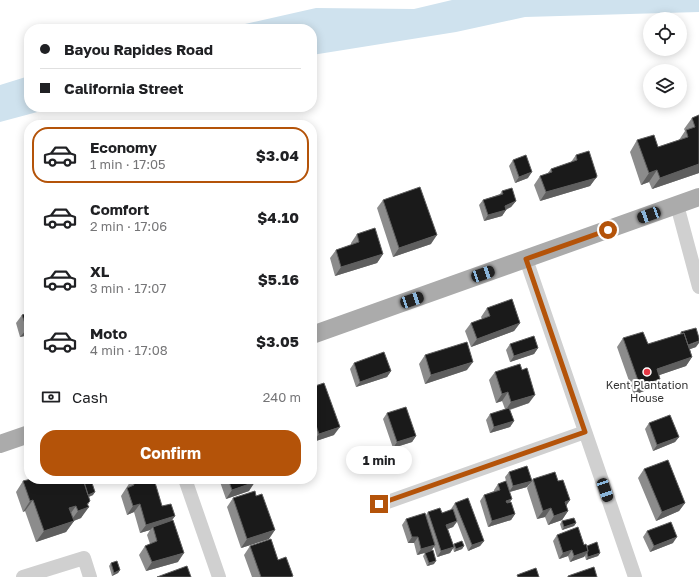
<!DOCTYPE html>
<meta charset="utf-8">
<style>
body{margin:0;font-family:"Golos Text",sans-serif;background:#f2f2f2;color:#202124;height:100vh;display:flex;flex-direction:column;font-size:15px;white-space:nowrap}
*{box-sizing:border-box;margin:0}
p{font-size:13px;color:#757577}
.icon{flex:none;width:22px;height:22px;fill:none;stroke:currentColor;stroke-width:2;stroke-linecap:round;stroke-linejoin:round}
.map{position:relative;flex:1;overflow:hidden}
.details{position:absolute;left:24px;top:120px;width:293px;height:364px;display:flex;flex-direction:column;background:#fff;border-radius:16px;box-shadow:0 2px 10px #0003}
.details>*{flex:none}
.banner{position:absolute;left:24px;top:24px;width:293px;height:88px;border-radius:16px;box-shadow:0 2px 10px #0003;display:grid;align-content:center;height:88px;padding:0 16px;background:#fff}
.controls{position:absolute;left:643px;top:12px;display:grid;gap:8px}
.controls a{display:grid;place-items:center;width:44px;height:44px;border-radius:50%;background:#fff;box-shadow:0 2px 10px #0003;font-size:20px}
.end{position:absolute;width:18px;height:18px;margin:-9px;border:5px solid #b45309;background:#fff;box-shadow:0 0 0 2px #fff}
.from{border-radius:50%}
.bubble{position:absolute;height:28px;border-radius:14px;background:#fff;box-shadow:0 2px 10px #0003;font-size:13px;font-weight:700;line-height:28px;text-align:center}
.car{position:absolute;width:12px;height:24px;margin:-12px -6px;border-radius:5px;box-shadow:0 0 3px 1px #0007;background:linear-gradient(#222 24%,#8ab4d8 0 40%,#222 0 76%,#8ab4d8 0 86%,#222 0)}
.banner b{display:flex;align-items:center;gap:14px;height:38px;font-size:15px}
.banner b+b{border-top:1px solid #e0e0e0}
.banner i{width:10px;height:10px;background:#202124}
ul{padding:7px 0 0;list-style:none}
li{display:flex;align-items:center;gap:12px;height:56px;margin:0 8px 6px;padding:0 8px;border:2px solid transparent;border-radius:16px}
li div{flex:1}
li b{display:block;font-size:15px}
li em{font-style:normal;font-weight:700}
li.current{border-color:#b45309}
li>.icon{width:36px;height:36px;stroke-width:1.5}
.pay{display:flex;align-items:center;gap:10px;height:44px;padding:0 16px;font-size:15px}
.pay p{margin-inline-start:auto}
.button{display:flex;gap:8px;margin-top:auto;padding:8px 16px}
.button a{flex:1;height:46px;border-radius:16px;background:#b45309;color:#fff;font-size:16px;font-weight:700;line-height:46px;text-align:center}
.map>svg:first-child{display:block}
.water{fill:#cfe2ee}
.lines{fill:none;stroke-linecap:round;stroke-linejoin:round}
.minor{stroke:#d0d0d0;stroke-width:14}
.major{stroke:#ababab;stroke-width:18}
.wall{fill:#8c8c8c}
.shaded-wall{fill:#5f5f5f}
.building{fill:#1a1a1a;stroke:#5f5f5f}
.route{stroke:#b45309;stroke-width:5}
.poi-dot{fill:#e63946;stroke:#fff;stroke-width:1.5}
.labels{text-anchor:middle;stroke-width:4;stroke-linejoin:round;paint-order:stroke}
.poi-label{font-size:11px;fill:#333;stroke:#fff}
</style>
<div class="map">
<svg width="699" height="577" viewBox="0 0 699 577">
<rect width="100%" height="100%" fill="#fff"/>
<path class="water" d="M452,0H699V12L525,17L456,32L312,55V29H223L316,8L414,9Z
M29,76V107H56L0,122V85Z"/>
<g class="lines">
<path class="minor" d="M677,205L699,287
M526,259L635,577
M185,479L219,577
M379,505L585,432
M23,577L84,558L90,577"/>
<path class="major" d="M312,335L699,197
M0,444L29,434"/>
</g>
<path class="wall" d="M699,115V173L652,189L649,182L641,185L630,152L637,140L658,147L679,140L685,131L684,129L692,118Z
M576,155L597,176L590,186L540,201L534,185L540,176L547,174L551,169L571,162Z
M513,160L528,178L515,183L509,166Z
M502,191L516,201L511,207L506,210L502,216L484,221L479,205L483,200L500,194Z
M383,200L431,244L393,257L377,208Z
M357,234L383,254L377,263L335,276L330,258L336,250L351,245V243Z
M487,308L520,323L514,331L471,347L465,331L471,323L482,319L481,317Z
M29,309V335L20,337L16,323L22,315L27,313L26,312Z
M681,332L696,347L690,349L692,357L686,366L659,375L660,379L654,387L634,395L617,347L623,338L648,344L680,334Z
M510,344L538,348L534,354L510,362L506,350Z
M425,355L467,370L425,384L419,364Z
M354,363L391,371L387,377L356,387L350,369Z
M495,372L529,403L510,410L514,421L510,427L490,433L486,420L490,414L505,409L502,401L496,403L489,380Z
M312,387L334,435L313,442L312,440Z
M387,413L416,436L412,442L393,448L383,419Z
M649,423L679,437L675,442L653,451L645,429Z
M644,469L685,503L679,511L656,521L638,478Z
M509,472L532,481L527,487L510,492L509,502L515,514L511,520L488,527L480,501L484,495L494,491V490L498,484L506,481L505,477Z
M132,479L162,506L175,516L172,520L178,562L146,571L139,555L145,546L150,544L147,535L150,530L140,533L134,512L127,515L121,496Z
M219,479H254L249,491L226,499Z
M533,479L558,481L570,500L566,505L568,511L562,520L548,525L545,517L537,519L527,488Z
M23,481L84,482L93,495L89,497L88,505L81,518L74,521L66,532L36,542L25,511L23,512L16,492Z
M233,498L269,539L241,548L227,507Z
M455,503L484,541L480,546L468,551L457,522L453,527L448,529L453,545L454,544L464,546L462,549L454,552L453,548L450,553L437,557L434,547L431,551L434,564L427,566L423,556L425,553L417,555L414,543H408L402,525L406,519L426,515L428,512L442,513L452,510L451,509Z
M562,521L576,523L574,526L562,530L560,524Z
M647,531L673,543L650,552L643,537Z
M557,535L587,546L600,553L598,556L586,560L585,556L570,562L568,556L559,559L553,541Z
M250,546L278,560L293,576L292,577H252L244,555Z
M111,563L120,570L118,573L112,576L109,566Z"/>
<path class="shaded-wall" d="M699,164V173L652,189L660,178Z
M657,170L649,182L641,185L649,173Z
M532,172L528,178L515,183L519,177Z
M596,178L590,186L540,201L546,192Z
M516,201L511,207L502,211L506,210L502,216L484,221L488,215L505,206Z
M437,235L431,244L393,257L399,248Z
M383,254L377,263L335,276L341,267Z
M520,323L514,331L471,347L477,339Z
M29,328V335L20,337L27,329Z
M699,341V343L696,347L682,352L687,346Z
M538,348L534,354L510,362L514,356Z
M692,357L686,366L651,378L657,369Z
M473,362L467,370L425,384L431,375Z
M391,371L387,377L356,387L360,382Z
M660,379L654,387L634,395L640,386Z
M508,392L502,401L496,403L502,394Z
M535,395L529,403L505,411L511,402Z
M514,421L510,427L490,433L494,427Z
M340,427L334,435L313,442L319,434Z
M416,436L412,442L393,448L397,442Z
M679,437L675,442L653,451L657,445Z
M123,479H129L122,481Z
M532,481L527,487L509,492L513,486Z
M255,482L249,491L226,499L232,490Z
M95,492L93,495L85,498L87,495Z
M512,499L508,505L506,501Z
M33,500L25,511L23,512L30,501Z
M570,500L564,509L565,502Z
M90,501L86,508L89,507L81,518L70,522L78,511Z
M685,503L679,511L656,521L662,512Z
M140,504L134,512L127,515L133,506Z
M76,506L68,517L69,508Z
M551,508L545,517L537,519L543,511Z
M568,511L562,520L548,525L554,516Z
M515,514L511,520L488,527L492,521Z
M175,516L169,524L153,527L150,530L140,533L146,525Z
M74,521L66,532L36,542L44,531Z
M457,521L453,527L442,531L446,525Z
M576,523L574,526L562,530L564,527Z
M275,530L269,539L241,548L247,539Z
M412,537H418L414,543H408Z
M677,537L673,543L650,552L654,546Z
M484,541L480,546L468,551L472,545Z
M435,545L431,551L417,555L421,549Z
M464,546L462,549L454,552L456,549Z
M454,547L450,553L437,557L441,551Z
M572,550L568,556L559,559L563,553Z
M588,551L584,557L570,562L574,556Z
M184,553L178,562L146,571L152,562Z
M600,553L598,556L586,560L588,557Z
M436,561L434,564L427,566L429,563Z
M120,570L118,573L112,576L114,573Z"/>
<path class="building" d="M699,115V164L660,178L657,170L649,173L637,140L654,135L658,147L688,137L686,130L695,127L692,118Z
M589,151L597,176L596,178L546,192L540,176L552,172L551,169L577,160L576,155Z
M526,155L532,172L519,177L513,160Z
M420,187L437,235L399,248L383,200Z
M512,188L516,201L505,206L506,210L488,215L483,200L503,194L502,191Z
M375,228L383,254L341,267L336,250L359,242L357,234Z
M512,299L520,323L477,339L471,323L490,316L487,308Z
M29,313V328L27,329L22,315Z
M696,328L699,338V341L688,345L684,333L682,334L681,332Z
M643,332L648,344L684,333L692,357L657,369L660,379L640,386L623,338Z
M534,336L538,348L514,356L510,344Z
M467,342L473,362L431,375L425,355Z
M384,352L391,371L360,382L354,363Z
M520,364L522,370L527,368L535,395L511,402L508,392L502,394L495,372Z
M324,383L340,427L319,434L312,414V387Z
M406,407L416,436L397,442L387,413Z
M509,408L514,421L494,427L490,414Z
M670,415L679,437L657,445L649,423Z
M668,460L685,503L662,512L644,469Z
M527,466L532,481L513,486L509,472Z
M555,472L558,481L563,480L570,500L565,502L568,511L554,516L551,508L543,511L533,479Z
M31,479H83L90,501L87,504L89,507L78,511L76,506L69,508L74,521L44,531L33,500L30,501L23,481Z
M132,479H154L162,506L171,504L175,516L146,525L140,504L133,506L127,488L134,485Z
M228,479H254L255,482L232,490Z
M91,480L95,492L88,495L84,482Z
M506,481L512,499L506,501L507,503L511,502L515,514L492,521L484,495L500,490L498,484Z
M255,491L256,496L262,494L275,530L247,539L233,498Z
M468,498L484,541L472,545L455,503Z
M440,508L442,513L453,509L457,521L446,525L454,547L441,551L428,512Z
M425,513L435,545L421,549L418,537H412L406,519Z
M574,518L576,523L564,527L562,521Z
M173,520L184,553L152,562L145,546L157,541L153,527Z
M671,522L677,537L654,546L647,531Z
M578,527L584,545L586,544L588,551L574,556L572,550L563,553L557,535Z
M271,539L278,560L286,557L293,576L291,577H261L250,546Z
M462,541L464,546L456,549L454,544Z
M597,542L600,553L588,557L587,553L588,551L587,546Z
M433,550L436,561L429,563L425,553Z
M117,561L120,570L114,573L111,563Z
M187,566L191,577H157Z
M594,567L597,577H568V576Z
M536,568L539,577H518L517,575Z"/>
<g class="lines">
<path class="route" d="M379,504L585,432L526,259L608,230"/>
</g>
<circle class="poi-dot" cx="647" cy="372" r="4"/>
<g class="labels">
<g class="poi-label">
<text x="647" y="389">Kent Plantation<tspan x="647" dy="13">House</tspan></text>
</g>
</g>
</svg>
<div class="controls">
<a><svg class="icon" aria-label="locate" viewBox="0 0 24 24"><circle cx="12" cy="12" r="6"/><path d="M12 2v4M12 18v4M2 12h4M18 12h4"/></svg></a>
<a><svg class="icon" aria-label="layers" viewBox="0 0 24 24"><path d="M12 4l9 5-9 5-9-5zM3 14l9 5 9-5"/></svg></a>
</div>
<i class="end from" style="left:608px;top:230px"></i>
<i class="end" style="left:379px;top:504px"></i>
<div class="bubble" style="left:346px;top:446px;width:66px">1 min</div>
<i class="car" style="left:649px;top:215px;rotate:250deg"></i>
<i class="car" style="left:483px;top:274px;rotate:71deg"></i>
<i class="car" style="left:412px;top:300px;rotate:71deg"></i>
<i class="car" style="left:605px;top:490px;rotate:161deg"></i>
<div class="banner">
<b><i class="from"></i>Bayou Rapides Road</b>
<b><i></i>California Street</b>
</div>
<section class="details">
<ul>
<li class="current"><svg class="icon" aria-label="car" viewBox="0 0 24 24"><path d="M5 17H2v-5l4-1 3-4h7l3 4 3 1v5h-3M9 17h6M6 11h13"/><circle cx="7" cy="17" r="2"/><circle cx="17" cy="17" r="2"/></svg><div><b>Economy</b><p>1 min · 17:05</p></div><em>$3.04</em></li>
<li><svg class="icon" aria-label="car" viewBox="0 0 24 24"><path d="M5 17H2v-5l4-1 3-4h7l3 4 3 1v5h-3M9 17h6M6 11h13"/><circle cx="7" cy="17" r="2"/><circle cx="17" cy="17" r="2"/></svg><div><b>Comfort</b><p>2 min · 17:06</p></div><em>$4.10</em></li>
<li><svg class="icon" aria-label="car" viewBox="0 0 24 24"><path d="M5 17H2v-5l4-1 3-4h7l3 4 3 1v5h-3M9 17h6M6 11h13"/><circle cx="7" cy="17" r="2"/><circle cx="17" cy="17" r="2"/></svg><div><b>XL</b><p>3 min · 17:07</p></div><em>$5.16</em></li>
<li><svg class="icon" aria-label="car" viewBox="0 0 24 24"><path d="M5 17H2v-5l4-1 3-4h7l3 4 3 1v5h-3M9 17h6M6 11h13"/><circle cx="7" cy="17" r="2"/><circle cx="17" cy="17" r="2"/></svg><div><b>Moto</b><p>4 min · 17:08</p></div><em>$3.05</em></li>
</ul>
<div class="pay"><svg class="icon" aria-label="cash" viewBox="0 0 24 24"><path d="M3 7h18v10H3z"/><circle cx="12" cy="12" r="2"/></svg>Cash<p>240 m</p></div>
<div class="button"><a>Confirm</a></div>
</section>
</div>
